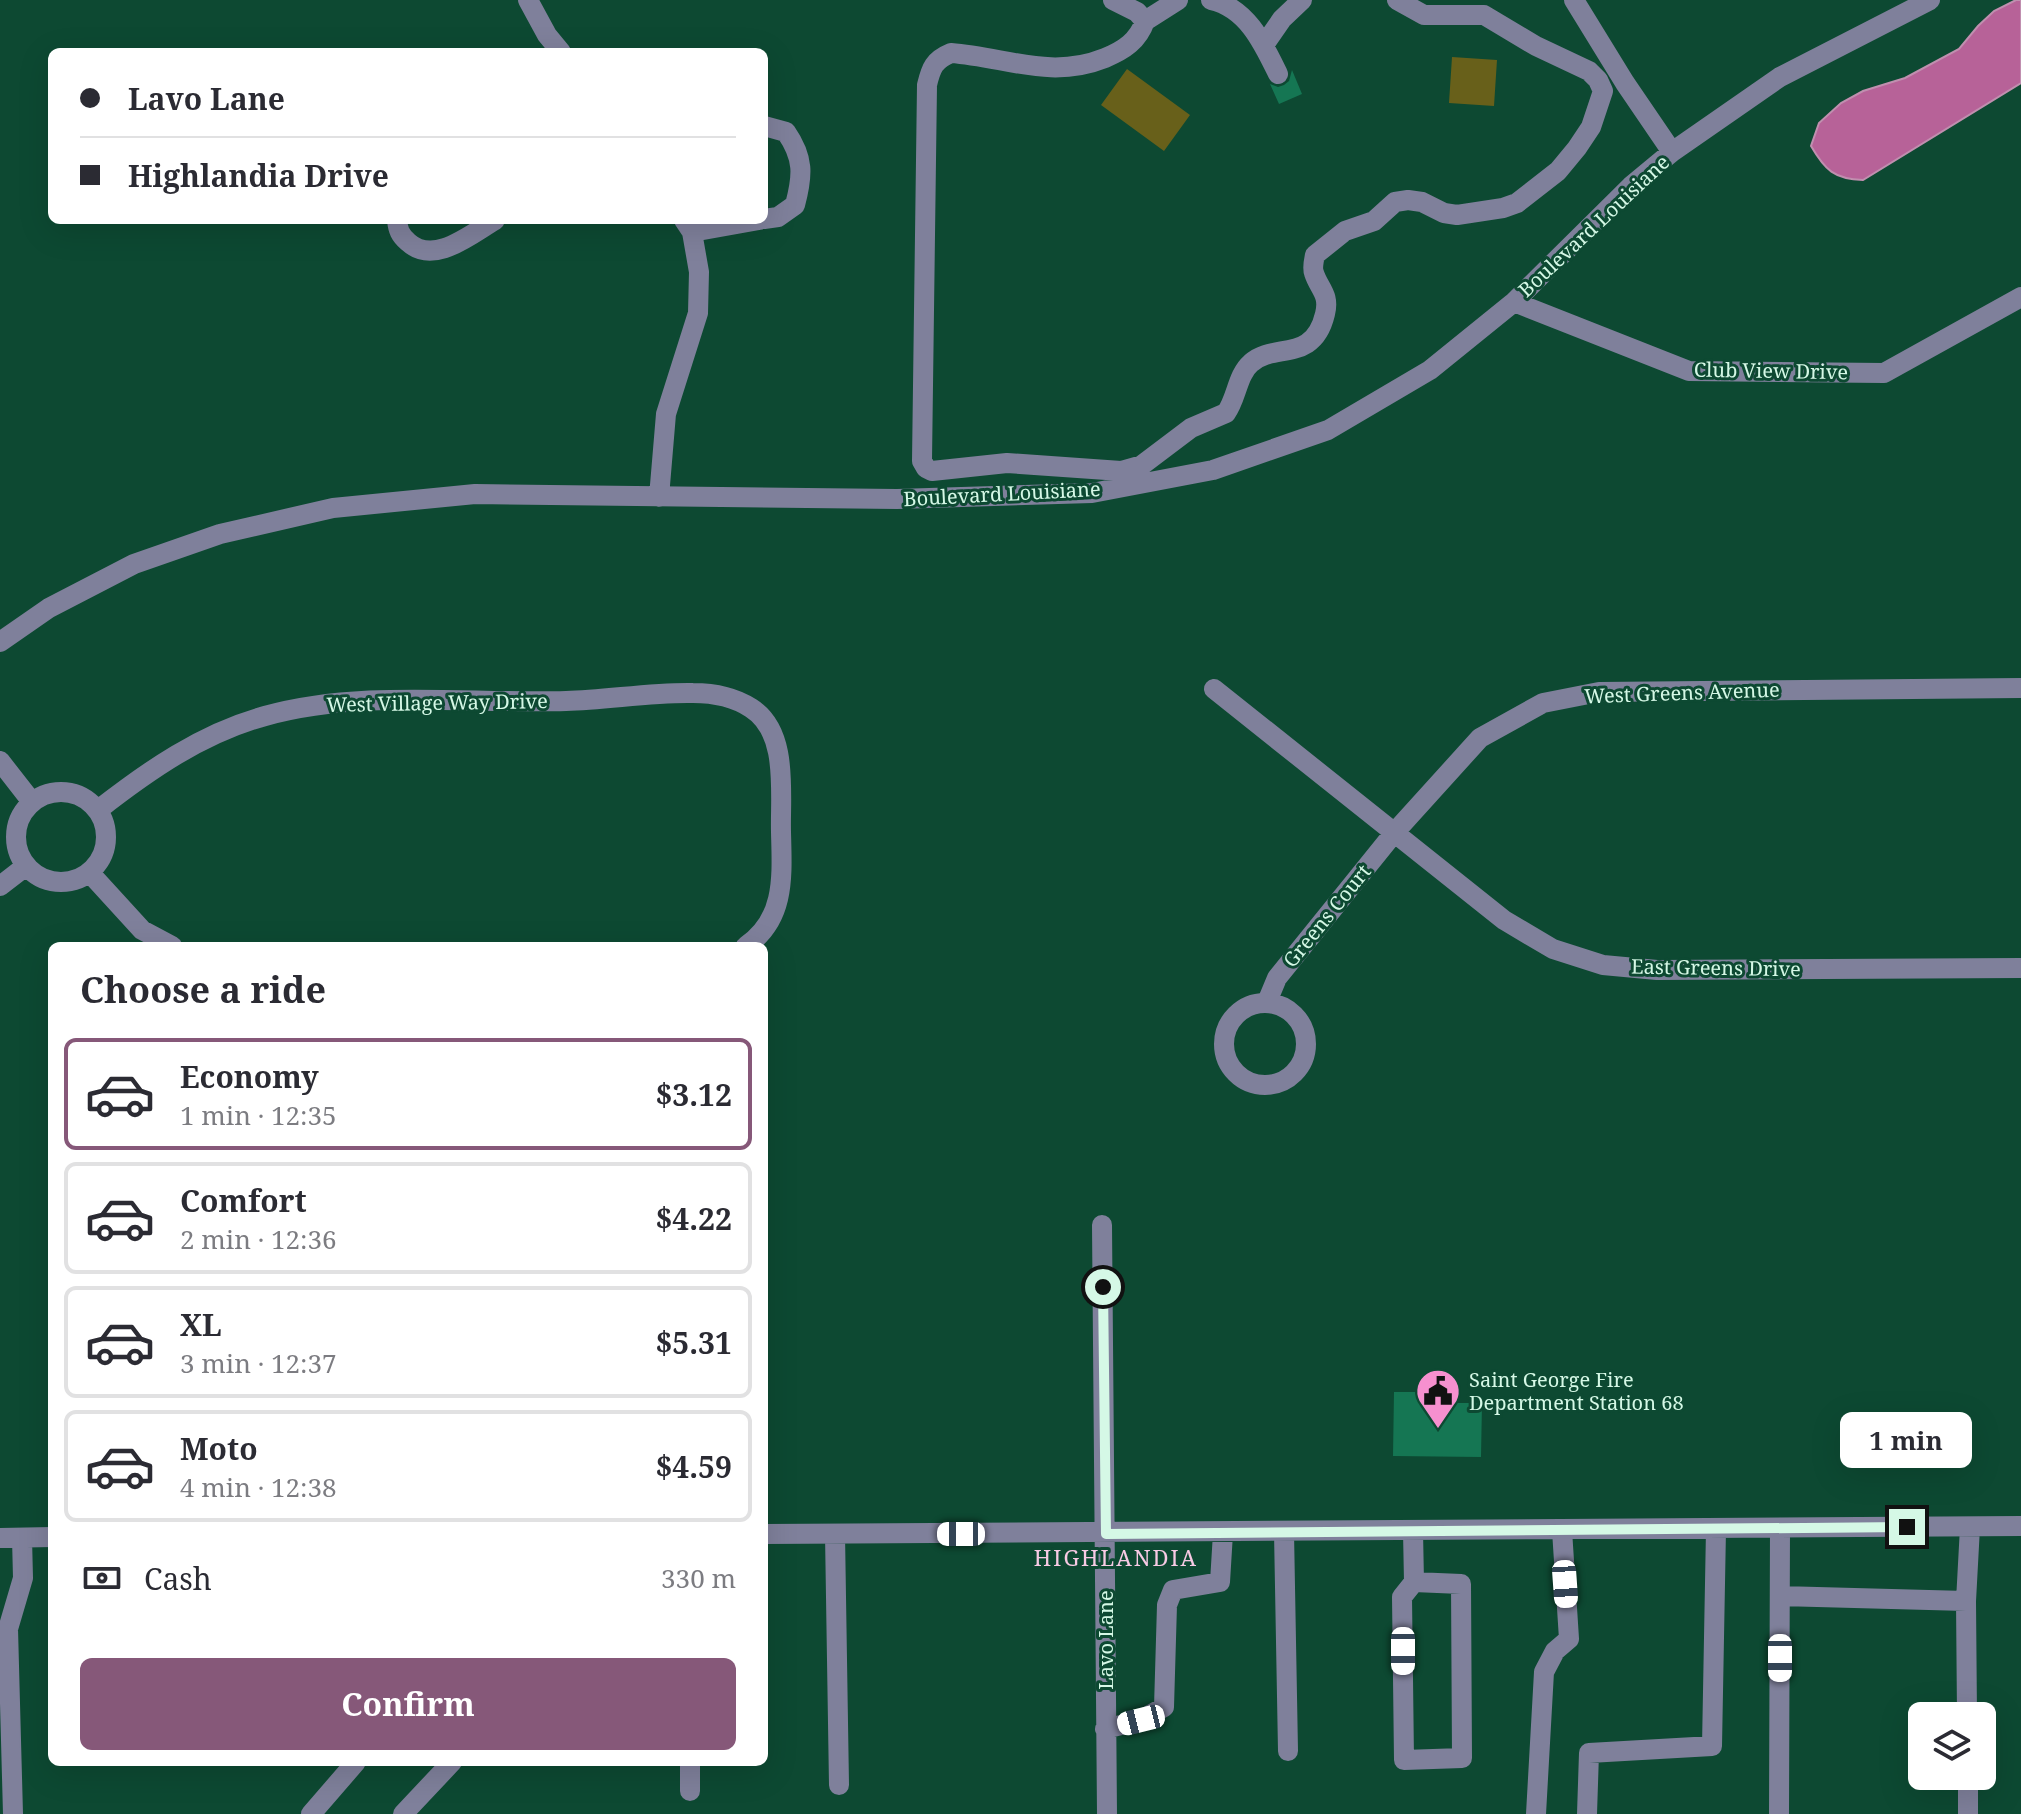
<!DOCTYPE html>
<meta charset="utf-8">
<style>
body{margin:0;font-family:"Noto Serif",serif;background:#f7f7f7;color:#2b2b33;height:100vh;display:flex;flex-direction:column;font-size:30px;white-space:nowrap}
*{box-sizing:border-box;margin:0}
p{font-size:26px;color:#7c7c81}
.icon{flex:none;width:44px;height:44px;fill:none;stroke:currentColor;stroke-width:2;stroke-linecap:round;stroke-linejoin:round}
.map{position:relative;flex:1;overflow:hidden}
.side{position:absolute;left:48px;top:942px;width:720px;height:824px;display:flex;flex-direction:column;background:#fff;border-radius:12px;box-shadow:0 8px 32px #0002}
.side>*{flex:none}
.top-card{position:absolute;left:48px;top:48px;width:720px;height:176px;border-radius:12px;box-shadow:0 8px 32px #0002;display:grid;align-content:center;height:176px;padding:0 32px;background:#fff}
.controls{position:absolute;left:1908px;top:1702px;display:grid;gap:16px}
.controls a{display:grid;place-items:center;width:88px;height:88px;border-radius:12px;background:#fff;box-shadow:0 8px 32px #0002;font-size:40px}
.end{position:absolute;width:36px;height:36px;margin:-18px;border:10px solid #d5f8e6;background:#111;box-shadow:0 0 0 4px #111}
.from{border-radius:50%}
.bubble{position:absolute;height:56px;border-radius:12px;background:#fff;box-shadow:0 8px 32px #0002;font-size:26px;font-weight:700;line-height:56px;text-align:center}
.car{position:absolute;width:24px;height:48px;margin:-24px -12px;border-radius:10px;box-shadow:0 0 6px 2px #0007;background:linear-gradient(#fff 24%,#345 0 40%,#fff 0 76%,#345 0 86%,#fff 0)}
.top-card b{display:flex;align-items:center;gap:28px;height:76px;font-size:30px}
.top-card b+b{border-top:2px solid #e1e1e2}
.top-card i{width:20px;height:20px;background:#2b2b33}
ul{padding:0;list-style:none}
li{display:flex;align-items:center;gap:24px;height:112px;margin:0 16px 12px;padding:0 16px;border:4px solid #e1e1e2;border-radius:12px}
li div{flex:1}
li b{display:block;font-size:30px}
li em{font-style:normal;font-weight:700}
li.on{border-color:#865879}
li>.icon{width:72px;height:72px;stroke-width:1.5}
h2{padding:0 32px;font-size:36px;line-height:96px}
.pay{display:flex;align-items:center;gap:20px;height:88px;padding:0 32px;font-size:30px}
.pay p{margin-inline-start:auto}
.action{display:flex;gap:16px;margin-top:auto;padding:16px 32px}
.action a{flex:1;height:92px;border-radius:12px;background:#865879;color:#fff;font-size:32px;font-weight:700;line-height:92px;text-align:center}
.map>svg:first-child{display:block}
.green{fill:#68601a}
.water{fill:#b76298;stroke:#c08faf;stroke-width:2}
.building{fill:#157653}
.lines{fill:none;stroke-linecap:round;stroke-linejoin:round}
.minor{stroke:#7f809b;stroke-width:20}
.route{stroke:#d5f8e6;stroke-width:10}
.labels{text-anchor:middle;stroke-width:6;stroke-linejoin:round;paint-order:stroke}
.street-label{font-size:20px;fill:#d5f8e6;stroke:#0d4932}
.poi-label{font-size:20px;fill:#d5f8e6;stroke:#0d4932;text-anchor:start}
.neighbourhood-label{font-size:22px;letter-spacing:2px;fill:#f7cae4;stroke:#0d4932}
</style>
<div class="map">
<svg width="2021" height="1814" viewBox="0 0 2021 1814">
<rect width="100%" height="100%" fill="#0d4932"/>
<path class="green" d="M1452,57L1497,60L1494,106L1449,103Z
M1127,69L1190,115L1164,151L1101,105Z"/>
<path class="water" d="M2016,0H2021V83L1863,180C1834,179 1825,170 1811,146L1819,123L1841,103L1863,91L1905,78L1959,49L1978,26L1994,11Z"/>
<path class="building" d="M1292,70L1302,94L1279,104L1270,84L1278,87L1284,85L1289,81Z
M1394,1392H1440V1403H1482L1481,1457L1393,1456Z"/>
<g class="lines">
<path class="minor" d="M528,0L547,35L561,52
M1113,0L1137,12L1145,21C1138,41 1124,50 1105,58C1050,80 1006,57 951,53C934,60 931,68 927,85L922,461L926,468L932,471L1007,463L1121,471L1142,465L1191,428L1226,413C1237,398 1237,375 1251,363C1274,342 1313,364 1325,314C1330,294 1319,289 1314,273C1312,268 1314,260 1315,255L1345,231L1374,221L1395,202L1408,200L1422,202L1444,213L1457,215L1503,208L1517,203L1558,171L1577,148L1591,127L1603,91L1598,80L1589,71L1536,46L1484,15H1424L1397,0
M1211,0C1247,8 1263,43 1278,74
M1574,0L1625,83L1672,152
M1145,21L1178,0
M1264,45L1282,19L1302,0
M764,126L786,132C804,158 803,175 795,205L778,217L764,219
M397,220C398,230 400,235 408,242C434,266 471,234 495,220
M692,232L759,220
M1514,302L1689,371L1884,373L2021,297
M659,497L666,414L698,313L699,272L692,232L684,220
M0,642L49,608L134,564L220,534L333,508L475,494L897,499L1092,493L1213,470L1328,430L1430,370L1514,302L1631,186L1672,152L1780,77L1930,0
M1214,689L1504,920L1553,949L1603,965L1657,970L2021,968
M0,761L32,802
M16 837a45 45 0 1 1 90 0a45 45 0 1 1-90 0Z
M98,810C148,771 202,733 265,716C362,689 467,704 566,701C608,700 651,692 693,693C713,693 734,697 751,708C789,732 780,793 781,832C782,875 786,919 746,946
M89,872L142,930L172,946
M0,886L26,866
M1267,1002L1277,978L1394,833L1480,738L1543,703L1599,692L2021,688
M1224 1044a41 41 0 1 1 82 0a41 41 0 1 1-82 0Z
M1102,1225L1107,1814
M1413,1531L1414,1582L1402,1597L1404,1760L1462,1758L1461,1584L1414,1582
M1284,1532L1288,1751
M764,1534L2021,1526
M835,1534L839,1785
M0,1538L52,1537
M1780,1596L1966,1601
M1967,1716L1966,1601L1970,1527
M1105,1729L1141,1720L1164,1707L1167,1605L1173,1590L1220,1582L1223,1533
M1968,1776V1814
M690,1791V1762
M13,1814L8,1629L23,1578L22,1538
M311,1814L356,1762
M403,1814L452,1762
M1536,1814L1544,1672L1555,1651L1569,1639L1562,1530
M1587,1814L1589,1753L1712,1746L1716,1529
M1779,1814L1780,1528"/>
</g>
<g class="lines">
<path class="route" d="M1103,1287L1106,1534L1907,1527"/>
</g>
<defs>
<g id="civic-pin" transform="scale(2.3)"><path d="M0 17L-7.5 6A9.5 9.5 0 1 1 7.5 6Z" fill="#f690cf" stroke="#0d4932"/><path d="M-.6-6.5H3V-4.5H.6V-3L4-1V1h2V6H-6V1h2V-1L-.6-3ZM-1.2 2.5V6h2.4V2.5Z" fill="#111"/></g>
</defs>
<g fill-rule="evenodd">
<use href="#civic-pin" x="1438" y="1391"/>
</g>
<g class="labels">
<g class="street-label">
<text transform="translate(1594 226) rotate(-43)" y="7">Boulevard Louisiane</text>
<text transform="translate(1771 371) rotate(1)" y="7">Club View Drive</text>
<text transform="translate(1002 494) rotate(-3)" y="7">Boulevard Louisiane</text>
<text transform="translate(1682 693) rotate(-2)" y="7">West Greens Avenue</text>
<text transform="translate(437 703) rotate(-1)" y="7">West Village Way Drive</text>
<text transform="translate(1327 916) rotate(-51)" y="7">Greens Court</text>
<text transform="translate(1716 968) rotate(1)" y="7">East Greens Drive</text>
<text transform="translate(1106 1640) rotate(-90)" y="7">Lavo Lane</text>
</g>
<g class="poi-label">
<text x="1469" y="1387">Saint George Fire<tspan x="1469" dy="23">Department Station 68</tspan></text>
</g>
<g class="neighbourhood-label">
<text x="1116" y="1566">HIGHLANDIA</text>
</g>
</g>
</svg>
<div class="controls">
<a><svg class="icon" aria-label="layers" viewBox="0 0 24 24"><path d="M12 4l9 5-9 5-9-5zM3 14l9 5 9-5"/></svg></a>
</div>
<i class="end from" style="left:1103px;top:1287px"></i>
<i class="end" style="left:1907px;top:1527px"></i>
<div class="bubble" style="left:1840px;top:1412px;width:132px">1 min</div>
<i class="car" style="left:961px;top:1534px;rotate:270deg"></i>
<i class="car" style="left:1565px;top:1584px;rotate:176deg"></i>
<i class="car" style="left:1403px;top:1651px;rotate:180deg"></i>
<i class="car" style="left:1780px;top:1658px;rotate:180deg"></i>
<i class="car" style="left:1141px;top:1720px;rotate:256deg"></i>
<div class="top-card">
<b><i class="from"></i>Lavo Lane</b>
<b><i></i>Highlandia Drive</b>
</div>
<section class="side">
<h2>Choose a ride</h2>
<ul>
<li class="on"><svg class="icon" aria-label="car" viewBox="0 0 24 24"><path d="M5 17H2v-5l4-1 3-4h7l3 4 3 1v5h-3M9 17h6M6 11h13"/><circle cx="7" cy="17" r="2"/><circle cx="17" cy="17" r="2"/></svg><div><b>Economy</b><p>1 min · 12:35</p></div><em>$3.12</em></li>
<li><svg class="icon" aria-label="car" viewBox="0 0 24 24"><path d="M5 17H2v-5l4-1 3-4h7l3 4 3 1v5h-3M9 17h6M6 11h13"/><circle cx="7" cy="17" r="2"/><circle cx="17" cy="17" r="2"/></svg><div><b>Comfort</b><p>2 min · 12:36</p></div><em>$4.22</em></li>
<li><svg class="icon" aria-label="car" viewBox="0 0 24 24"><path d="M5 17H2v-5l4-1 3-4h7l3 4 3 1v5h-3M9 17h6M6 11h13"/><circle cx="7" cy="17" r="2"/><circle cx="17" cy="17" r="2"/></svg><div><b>XL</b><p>3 min · 12:37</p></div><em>$5.31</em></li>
<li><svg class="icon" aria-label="car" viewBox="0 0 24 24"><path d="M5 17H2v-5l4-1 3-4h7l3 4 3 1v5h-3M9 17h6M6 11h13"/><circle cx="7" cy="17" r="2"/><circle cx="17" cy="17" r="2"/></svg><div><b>Moto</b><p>4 min · 12:38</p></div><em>$4.59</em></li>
</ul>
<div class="pay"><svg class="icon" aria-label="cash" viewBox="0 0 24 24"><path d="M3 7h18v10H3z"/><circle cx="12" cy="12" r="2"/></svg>Cash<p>330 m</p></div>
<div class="action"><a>Confirm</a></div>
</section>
</div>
